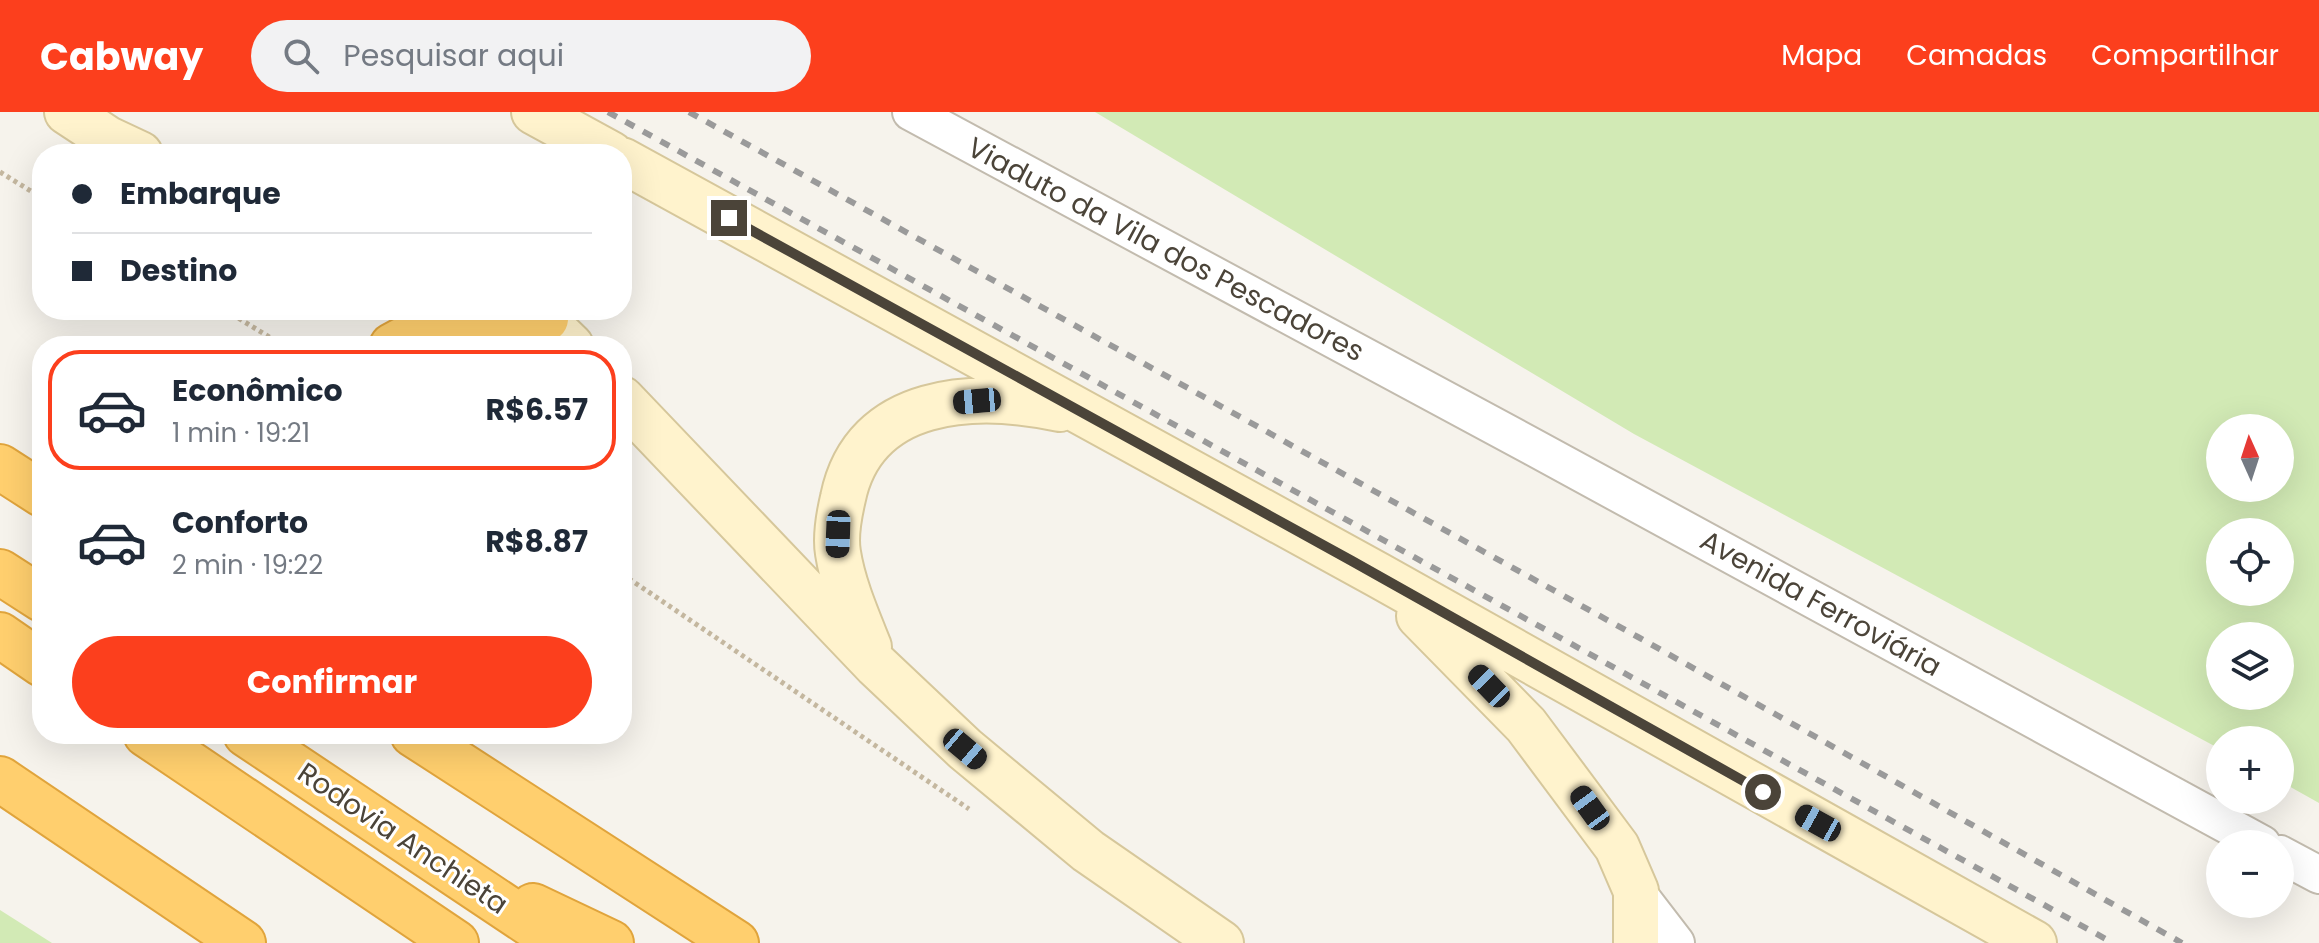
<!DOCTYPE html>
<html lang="pt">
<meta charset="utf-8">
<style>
body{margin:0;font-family:Poppins,sans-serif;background:#f2f2f3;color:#1f2937;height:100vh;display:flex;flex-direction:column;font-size:30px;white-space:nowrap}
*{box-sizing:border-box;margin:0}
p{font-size:26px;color:#747a83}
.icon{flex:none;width:44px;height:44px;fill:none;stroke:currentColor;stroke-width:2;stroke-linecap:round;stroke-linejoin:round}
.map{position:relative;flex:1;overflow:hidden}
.drawer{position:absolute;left:32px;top:224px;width:600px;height:408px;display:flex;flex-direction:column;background:#fff;border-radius:32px;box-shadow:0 8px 32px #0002}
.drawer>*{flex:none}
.top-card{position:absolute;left:32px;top:32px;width:600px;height:176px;border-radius:32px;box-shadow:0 8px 32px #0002;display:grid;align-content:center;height:176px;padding:0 40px;background:#fff}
.needle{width:52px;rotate:357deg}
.fabs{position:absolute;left:2206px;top:302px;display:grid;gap:16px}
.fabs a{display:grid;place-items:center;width:88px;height:88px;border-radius:50%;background:#fff;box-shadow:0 8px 32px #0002;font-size:40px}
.end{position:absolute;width:36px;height:36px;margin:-18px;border:10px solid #4b4439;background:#fff;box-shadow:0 0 0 4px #fff}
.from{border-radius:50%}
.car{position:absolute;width:24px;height:48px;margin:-24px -12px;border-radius:10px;box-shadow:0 0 6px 2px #0007;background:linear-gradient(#222 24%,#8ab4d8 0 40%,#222 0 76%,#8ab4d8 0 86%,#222 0)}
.top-card b{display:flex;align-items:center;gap:28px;height:76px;font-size:30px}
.top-card b+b{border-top:2px solid #e0e1e3}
.top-card i{width:20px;height:20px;background:#1f2937}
ul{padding:14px 0 0;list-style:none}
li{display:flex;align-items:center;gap:24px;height:120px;margin:0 16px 12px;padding:0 24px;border:4px solid transparent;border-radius:32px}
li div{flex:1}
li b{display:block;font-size:30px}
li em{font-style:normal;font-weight:700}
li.on{border-color:#fc3f1d}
li>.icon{width:72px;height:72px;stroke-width:1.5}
.action{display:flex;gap:16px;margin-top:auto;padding:16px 40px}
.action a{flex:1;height:92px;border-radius:48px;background:#fc3f1d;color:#fff;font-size:32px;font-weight:700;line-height:92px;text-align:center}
header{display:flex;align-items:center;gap:48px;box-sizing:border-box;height:112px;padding:0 40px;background:#fc3f1d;color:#fff}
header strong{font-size:38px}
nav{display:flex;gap:44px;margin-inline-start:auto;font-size:28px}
.search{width:560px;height:72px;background:#f2f2f3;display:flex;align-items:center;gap:20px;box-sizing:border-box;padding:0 28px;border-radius:44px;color:#747a83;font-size:30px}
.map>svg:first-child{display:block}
.green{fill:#d2eab5;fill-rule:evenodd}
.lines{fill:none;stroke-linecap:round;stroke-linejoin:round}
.minor-casing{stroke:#c2bbae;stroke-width:40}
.secondary-casing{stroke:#d6c79b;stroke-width:48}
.motorway-casing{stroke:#e0a43c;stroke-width:48}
.path{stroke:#c4b79f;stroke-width:5;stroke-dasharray:4 4;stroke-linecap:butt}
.minor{stroke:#fff;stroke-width:36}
.secondary{stroke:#fff3cd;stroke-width:44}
.motorway{stroke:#ffcf6e;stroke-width:44}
.rail{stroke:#9a9a9a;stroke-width:6;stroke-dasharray:10 10;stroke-linecap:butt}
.route{stroke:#4b4439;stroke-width:10}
.labels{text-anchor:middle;stroke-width:6;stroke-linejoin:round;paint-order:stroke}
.street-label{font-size:28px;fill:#4b4439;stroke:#fff}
</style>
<header>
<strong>Cabway</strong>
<div class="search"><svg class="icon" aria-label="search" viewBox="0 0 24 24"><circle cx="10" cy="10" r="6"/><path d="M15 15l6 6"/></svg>Pesquisar aqui</div>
<nav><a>Mapa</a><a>Camadas</a><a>Compartilhar</a></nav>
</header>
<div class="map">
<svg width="2319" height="831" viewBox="0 0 2319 831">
<rect width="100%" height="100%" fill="#f6f3ec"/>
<path class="green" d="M1095,0H2319V691L2280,669V628H2220V637L1634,322ZM2220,316H2280V376H2220ZM2220,420H2280V480H2220ZM2220,524H2280V584H2220Z
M0,798L52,831H0Z"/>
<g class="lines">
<g class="minor-casing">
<path id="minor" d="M911,0L1533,335L2262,732
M2280,742L2319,763
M1636,779L1676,831"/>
</g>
<g class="secondary-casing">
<path id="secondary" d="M67,0L108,27L140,42
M534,0L611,42
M622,48L1378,463L2034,831
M534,198L571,234
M622,287L876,553L965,637L1088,739L1221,831
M1419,504L1526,613L1617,735L1636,779V831
M869,535C857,505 843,473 838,441C835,424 839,403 843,386C864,283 975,279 1060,297"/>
</g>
<g class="motorway-casing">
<path id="motorway" d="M392,234C449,202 482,202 546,207
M0,355L42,382
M0,460L42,487
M0,523L42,552
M146,622L456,831
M246,622L559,831
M413,622L736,831
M0,667L243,831
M533,794L611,831"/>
</g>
<path class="path" d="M0,60L42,86
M225,198L284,234
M622,462L969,697"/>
<use href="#minor" class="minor"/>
<use href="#secondary" class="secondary"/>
<use href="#motorway" class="motorway"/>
<path class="rail" d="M608,0L2113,831
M689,0L1638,525L2182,831"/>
</g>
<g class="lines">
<path class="route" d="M729,106L1352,449L1763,680"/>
</g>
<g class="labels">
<g class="street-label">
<text transform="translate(1166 137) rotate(28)" y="10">Viaduto da Vila dos Pescadores</text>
<text transform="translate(1821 491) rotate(29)" y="10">Avenida Ferroviária</text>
<text transform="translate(403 726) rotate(34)" y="10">Rodovia Anchieta</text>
</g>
</g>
</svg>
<div class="fabs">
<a><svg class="needle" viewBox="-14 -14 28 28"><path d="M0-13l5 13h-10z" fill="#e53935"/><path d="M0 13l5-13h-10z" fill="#747a83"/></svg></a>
<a><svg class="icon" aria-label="locate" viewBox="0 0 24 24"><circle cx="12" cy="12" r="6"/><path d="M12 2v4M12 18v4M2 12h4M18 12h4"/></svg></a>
<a><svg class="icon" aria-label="layers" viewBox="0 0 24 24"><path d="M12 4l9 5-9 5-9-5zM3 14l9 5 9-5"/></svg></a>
<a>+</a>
<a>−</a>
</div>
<i class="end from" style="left:1763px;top:680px"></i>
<i class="end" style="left:729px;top:106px"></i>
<i class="car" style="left:977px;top:289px;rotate:265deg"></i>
<i class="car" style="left:838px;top:422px;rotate:182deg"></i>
<i class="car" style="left:1489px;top:574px;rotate:316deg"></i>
<i class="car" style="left:965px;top:637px;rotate:130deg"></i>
<i class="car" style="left:1590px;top:696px;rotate:324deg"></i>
<i class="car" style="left:1818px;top:711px;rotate:299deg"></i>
<div class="top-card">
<b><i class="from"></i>Embarque</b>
<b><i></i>Destino</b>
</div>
<section class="drawer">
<ul>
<li class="on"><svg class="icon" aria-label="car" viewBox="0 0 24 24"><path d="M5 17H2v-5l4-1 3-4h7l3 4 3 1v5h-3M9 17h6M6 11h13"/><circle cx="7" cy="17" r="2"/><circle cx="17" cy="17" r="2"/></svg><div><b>Econômico</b><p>1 min · 19:21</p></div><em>R$6.57</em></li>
<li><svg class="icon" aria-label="car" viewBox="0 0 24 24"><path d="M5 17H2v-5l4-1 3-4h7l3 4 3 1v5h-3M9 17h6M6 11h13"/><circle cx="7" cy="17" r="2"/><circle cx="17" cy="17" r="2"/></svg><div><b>Conforto</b><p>2 min · 19:22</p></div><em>R$8.87</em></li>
</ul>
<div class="action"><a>Confirmar</a></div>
</section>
</div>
